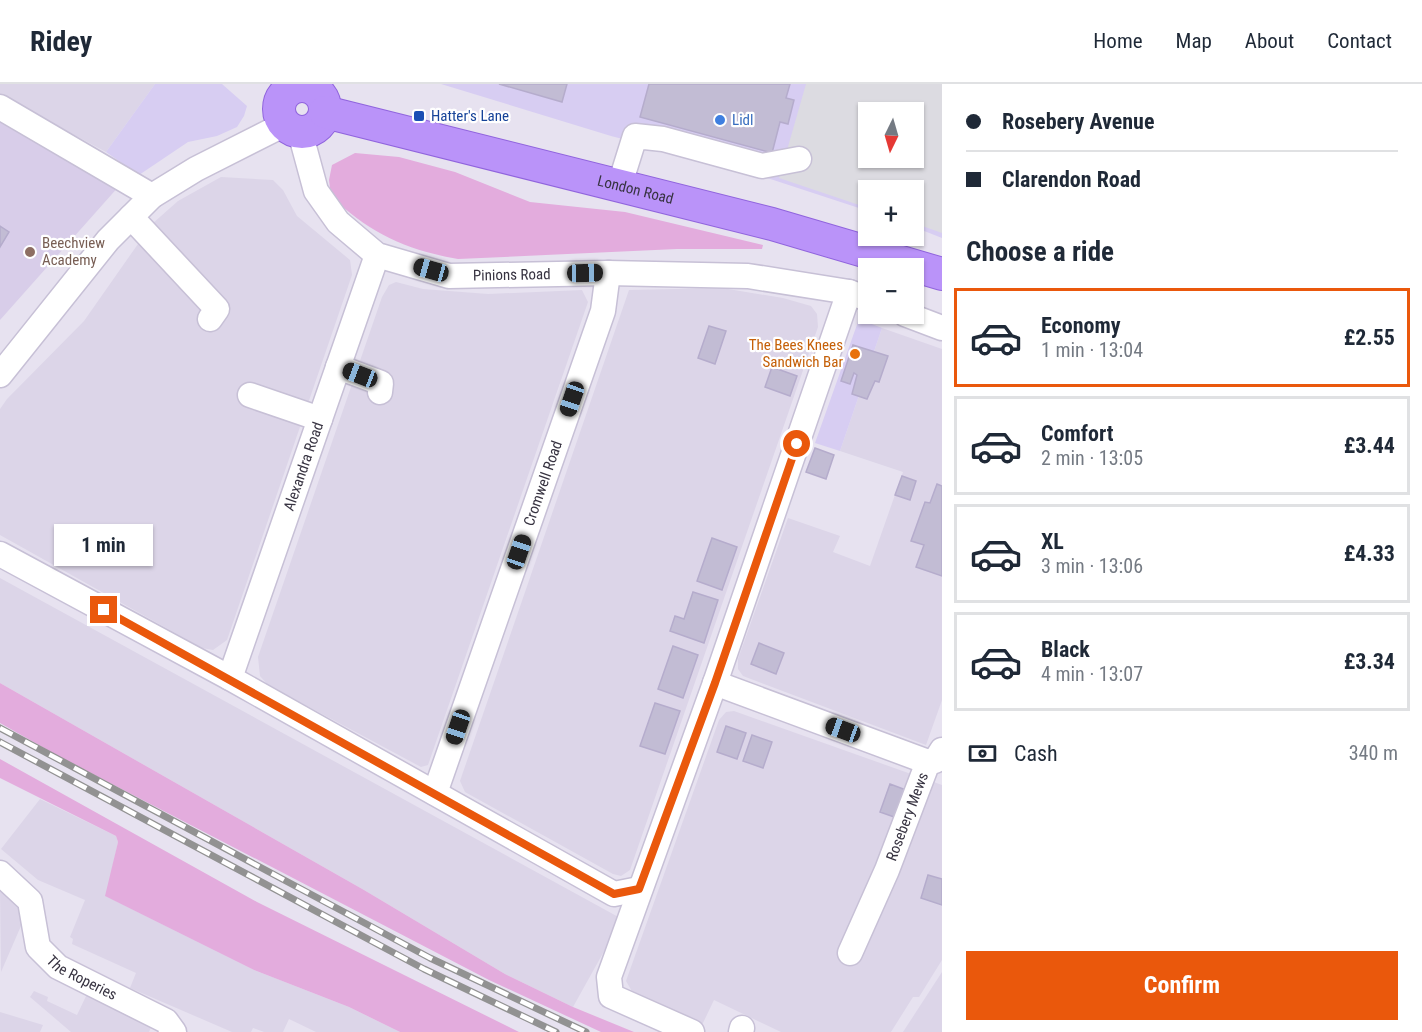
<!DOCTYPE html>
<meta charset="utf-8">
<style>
body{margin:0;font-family:"Roboto Condensed",sans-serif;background:#f2f2f3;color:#1f2937;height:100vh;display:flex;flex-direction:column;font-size:22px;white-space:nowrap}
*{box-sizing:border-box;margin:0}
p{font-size:20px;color:#747a83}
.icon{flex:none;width:33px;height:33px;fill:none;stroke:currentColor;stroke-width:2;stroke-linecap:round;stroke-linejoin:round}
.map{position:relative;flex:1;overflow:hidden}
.drawer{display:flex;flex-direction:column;background:#fff;width:480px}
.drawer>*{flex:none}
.banner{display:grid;align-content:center;height:132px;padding:0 24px;background:#fff}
.needle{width:39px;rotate:185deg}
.tools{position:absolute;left:858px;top:18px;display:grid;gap:12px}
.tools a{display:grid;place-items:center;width:66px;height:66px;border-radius:0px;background:#fff;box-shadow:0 2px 4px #0004;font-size:30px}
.end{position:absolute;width:27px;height:27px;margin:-14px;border:8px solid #ea580c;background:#fff;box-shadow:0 0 0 3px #fff}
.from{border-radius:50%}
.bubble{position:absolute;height:42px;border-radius:0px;background:#fff;box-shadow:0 2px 4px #0004;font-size:20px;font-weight:700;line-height:42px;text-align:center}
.car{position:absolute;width:18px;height:36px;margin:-18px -9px;border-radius:8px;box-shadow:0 0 4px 2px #0007;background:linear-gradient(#222 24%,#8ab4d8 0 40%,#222 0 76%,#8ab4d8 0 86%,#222 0)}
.banner b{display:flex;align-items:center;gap:21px;height:57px;font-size:22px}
.banner b+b{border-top:2px solid #e0e1e3}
.banner i{width:15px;height:15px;background:#1f2937}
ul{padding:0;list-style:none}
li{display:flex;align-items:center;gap:18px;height:99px;margin:0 12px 9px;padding:0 12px;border:3px solid #e0e1e3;border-radius:0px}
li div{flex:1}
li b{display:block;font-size:22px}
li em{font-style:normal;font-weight:700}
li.current{border-color:#ea580c}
li>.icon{width:54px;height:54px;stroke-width:1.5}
h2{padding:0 24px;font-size:27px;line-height:72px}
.pay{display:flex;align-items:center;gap:15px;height:66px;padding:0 24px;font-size:22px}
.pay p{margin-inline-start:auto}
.cta{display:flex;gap:12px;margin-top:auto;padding:12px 24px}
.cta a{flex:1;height:69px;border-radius:0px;background:#ea580c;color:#fff;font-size:24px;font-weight:700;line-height:69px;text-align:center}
header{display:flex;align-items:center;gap:36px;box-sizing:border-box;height:84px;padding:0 30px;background:#fff;border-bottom:2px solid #e0e1e3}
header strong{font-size:28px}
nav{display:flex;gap:33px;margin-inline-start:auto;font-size:21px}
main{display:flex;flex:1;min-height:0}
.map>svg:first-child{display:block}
.residential{fill:#dcd5e8}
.commercial{fill:#d7cdf2;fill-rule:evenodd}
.education{fill:#d8cde9}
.green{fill:#e3acdd}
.parking{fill:#dcdbe1;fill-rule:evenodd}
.building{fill:#c2bcd4;stroke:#b5accc;stroke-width:1.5}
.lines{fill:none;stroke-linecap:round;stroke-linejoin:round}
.minor-casing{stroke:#c7c0d6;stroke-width:27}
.major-casing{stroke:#9064dd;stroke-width:34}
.minor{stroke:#fff;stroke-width:24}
.major{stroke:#ba93f9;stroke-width:32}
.rail-casing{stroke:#929292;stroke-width:7}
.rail{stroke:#fff;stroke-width:4.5;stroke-dasharray:14;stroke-linecap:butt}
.route{stroke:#ea580c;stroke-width:8}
.transit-dot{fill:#1a4fb4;stroke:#fff;stroke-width:2}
.shop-dot{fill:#3f7fe0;stroke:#fff;stroke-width:2}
.education-dot{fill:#8d6e63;stroke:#fff;stroke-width:2}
.food-dot{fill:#e8710a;stroke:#fff;stroke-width:2}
.labels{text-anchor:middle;stroke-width:4.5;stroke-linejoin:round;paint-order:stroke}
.transit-label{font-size:15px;fill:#164399;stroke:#fff;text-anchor:start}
.shop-label{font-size:15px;fill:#366cbe;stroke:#fff;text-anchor:start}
.street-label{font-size:15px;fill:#373341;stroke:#fff}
.education-label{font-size:15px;fill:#785e54;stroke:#fff;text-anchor:start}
.food-label{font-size:15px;fill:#c56008;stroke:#fff;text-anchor:end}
</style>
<header>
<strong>Ridey</strong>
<nav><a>Home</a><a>Map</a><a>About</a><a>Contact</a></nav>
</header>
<main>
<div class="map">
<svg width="942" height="948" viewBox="0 0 942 948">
<rect width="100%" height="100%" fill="#e7e2f0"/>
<path class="residential" d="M0,0H155L106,68L0,11Z
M221,93L273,96L283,106L297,132L350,176L352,191L227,556L213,566L202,564L0,451V325L7,315L84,237L152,140L178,117Z
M396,198L423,205L488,210L582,206L588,218L428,681L421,683L268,601L260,592L258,573L382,213L389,201Z
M722,204L783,214L811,222L817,230L818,243L630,786L621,792L613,790L465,708L460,697L629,206Z
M882,244L942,265V616L926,661L743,592L738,585V575L788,434L840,452L833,468L870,482L903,388L840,367Z
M0,494L622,835L573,923L505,890L364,806L0,599Z
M734,627L942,701V876L919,913H913L891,948H781L714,916L702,941L633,909L626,897L719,636L726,628Z
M40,715L116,752L118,758L106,812L254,886L349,923L400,948H316L289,935L283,948H264L253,944L251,948H232L130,904L136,889L72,860L73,855L70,853L85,816L38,796L1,765Z
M0,805L15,817L24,835L1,888Z
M942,888V948H903Z
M34,907L48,913L47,917L77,931L88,908L154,936L149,948H71L30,913Z
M0,928L43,941L40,948H0Z"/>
<path class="commercial" d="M155,0H222L247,22L244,32L237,43L217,52L188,58L139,91L106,68Z
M441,0H942V154L914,143V106H868V127L749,88L611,52ZM868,28H914V74H868Z
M859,235L882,244L840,367L815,359Z"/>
<path class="education" d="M0,31L120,101L0,236Z"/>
<path class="green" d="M355,69L399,73L455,88L530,118L625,128L763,161L762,165H677L458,175C406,166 369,149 331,112L329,96L332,81Z
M0,599L364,806L505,890L573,923L634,948H601L489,896L60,673L0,639Z
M0,675L257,818L519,948H400L349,923L254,886L105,812L118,758L116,752L0,694Z"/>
<path class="parking" d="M806,0H942V149L914,139V106H868V124L779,94ZM868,28H914V74H868Z"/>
<path class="building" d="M499,0H567L562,18Z
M649,0H790L786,14L794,16L788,40L780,38L772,69L640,33Z
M0,142L9,148L0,163Z
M709,242L726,247L715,280L698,274Z
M853,261L888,272L879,298L875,297L867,315L852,310L857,291L854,289L850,300L841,297Z
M772,283L797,292L790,312L765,303Z
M815,364L834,371L826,395L806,388Z
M902,392L916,397L910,416L895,411Z
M937,400L942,402V492L916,483L924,461L911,457L925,418L930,419Z
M712,454L737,463L722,506L697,497Z
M693,508L718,516L704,559L670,547L675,532L684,535Z
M759,559L784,569L776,590L751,580Z
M673,562L698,571L683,614L658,605Z
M655,619L680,627L665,670L640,662Z
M726,642L746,649L737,675L717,668Z
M752,651L772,658L763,684L743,677Z
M890,700L906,706L897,734L880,728Z
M928,791L942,795V821L921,814Z"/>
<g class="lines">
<g class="minor-casing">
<g id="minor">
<path d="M307,3L311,0"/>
<path d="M0,23L152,112"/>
<path id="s1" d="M300,48L316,107L338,138L377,171L449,192L608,189L748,192L849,208L868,215"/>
<path d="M620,100L635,52L663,55L762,82L799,75"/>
<path d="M131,133L217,225L210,235"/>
<path d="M905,230L942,244"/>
<path d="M338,283L381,299L380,308"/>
<path d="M0,291L108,156L152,112L196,85L285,40"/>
<path d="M250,311L320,335"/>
<path d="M0,470L230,594L614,810L639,805"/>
<path id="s2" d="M230,594L377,171"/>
<path d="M715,599L928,678L935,677L942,666"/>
<path id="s3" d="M435,709L603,227L608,189"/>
<path id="s4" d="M0,789L30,817L38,863L58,883L166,937L174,948"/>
<path id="s5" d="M850,869L887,786L928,678"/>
<path d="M692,948L611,912L609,893L715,599L849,208"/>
<path d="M741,948L742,944"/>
</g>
</g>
<g class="major-casing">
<g id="major">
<circle cx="302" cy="25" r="23"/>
<path id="s6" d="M325,28L772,140L942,190"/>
</g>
</g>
<use href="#minor" class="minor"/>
<use href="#major" class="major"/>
<g class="rail-casing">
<path id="rail" d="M0,644L430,874L586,948
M0,658L424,885L556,948"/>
</g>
<use href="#rail" class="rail"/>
</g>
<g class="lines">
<path class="route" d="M104,526L614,810L639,805L715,599L797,360"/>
</g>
<rect class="transit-dot" x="413" y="26" width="12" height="12" rx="3"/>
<circle class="shop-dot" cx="720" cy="36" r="6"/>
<circle class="education-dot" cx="30" cy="168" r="6"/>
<circle class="food-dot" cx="855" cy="270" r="6"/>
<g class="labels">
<g class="transit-label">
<text x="431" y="37">Hatter's Lane</text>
</g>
<g class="shop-label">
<text x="732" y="41">Lidl</text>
</g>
<g class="street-label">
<text dy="5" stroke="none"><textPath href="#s6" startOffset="320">London Road</textPath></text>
<text dy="5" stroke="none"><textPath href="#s1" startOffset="288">Pinions Road</textPath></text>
<text dy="5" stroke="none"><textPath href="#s2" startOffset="224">Alexandra Road</textPath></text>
<text dy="5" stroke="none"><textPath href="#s3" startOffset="328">Cromwell Road</textPath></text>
<text dy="5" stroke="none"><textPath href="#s5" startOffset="148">Rosebery Mews</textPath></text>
<text dy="5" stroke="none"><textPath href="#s4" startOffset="142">The Roperies</textPath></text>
</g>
<g class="education-label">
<text x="42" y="164">Beechview<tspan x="42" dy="17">Academy</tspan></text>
</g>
<g class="food-label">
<text x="843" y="266">The Bees Knees<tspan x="843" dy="17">Sandwich Bar</tspan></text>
</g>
</g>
</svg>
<div class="tools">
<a><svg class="needle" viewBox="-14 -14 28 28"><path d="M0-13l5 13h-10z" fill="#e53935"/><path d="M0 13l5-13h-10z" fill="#747a83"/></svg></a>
<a>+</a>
<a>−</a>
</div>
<i class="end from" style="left:797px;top:360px"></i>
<i class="end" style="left:104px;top:526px"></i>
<div class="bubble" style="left:54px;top:440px;width:99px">1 min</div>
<i class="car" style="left:431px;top:186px;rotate:286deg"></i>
<i class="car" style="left:585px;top:189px;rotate:89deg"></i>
<i class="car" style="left:360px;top:291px;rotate:291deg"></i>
<i class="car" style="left:572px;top:315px;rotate:199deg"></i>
<i class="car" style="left:519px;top:468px;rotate:19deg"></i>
<i class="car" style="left:458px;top:643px;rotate:199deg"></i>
<i class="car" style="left:843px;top:646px;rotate:290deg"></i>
</div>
<section class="drawer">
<div class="banner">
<b><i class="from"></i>Rosebery Avenue</b>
<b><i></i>Clarendon Road</b>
</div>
<h2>Choose a ride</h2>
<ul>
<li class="current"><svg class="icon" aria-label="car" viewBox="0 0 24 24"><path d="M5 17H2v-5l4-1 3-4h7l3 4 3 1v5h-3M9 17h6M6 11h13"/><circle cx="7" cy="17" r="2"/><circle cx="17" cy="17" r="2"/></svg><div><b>Economy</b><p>1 min · 13:04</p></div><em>£2.55</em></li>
<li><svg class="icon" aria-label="car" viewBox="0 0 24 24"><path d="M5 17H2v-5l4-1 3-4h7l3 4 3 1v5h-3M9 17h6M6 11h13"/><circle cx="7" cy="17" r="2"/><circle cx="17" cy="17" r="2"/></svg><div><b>Comfort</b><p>2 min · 13:05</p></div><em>£3.44</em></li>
<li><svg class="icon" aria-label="car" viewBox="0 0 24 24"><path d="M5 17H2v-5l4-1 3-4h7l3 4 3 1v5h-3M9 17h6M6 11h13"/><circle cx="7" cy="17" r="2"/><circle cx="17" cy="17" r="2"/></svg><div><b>XL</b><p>3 min · 13:06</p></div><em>£4.33</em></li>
<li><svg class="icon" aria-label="car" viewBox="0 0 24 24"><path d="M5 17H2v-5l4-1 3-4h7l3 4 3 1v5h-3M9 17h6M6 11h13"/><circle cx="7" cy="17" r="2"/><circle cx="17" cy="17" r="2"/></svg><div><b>Black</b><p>4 min · 13:07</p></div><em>£3.34</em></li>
</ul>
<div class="pay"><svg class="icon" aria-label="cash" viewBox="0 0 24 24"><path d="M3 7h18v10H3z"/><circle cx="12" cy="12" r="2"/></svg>Cash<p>340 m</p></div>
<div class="cta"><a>Confirm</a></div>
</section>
</main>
